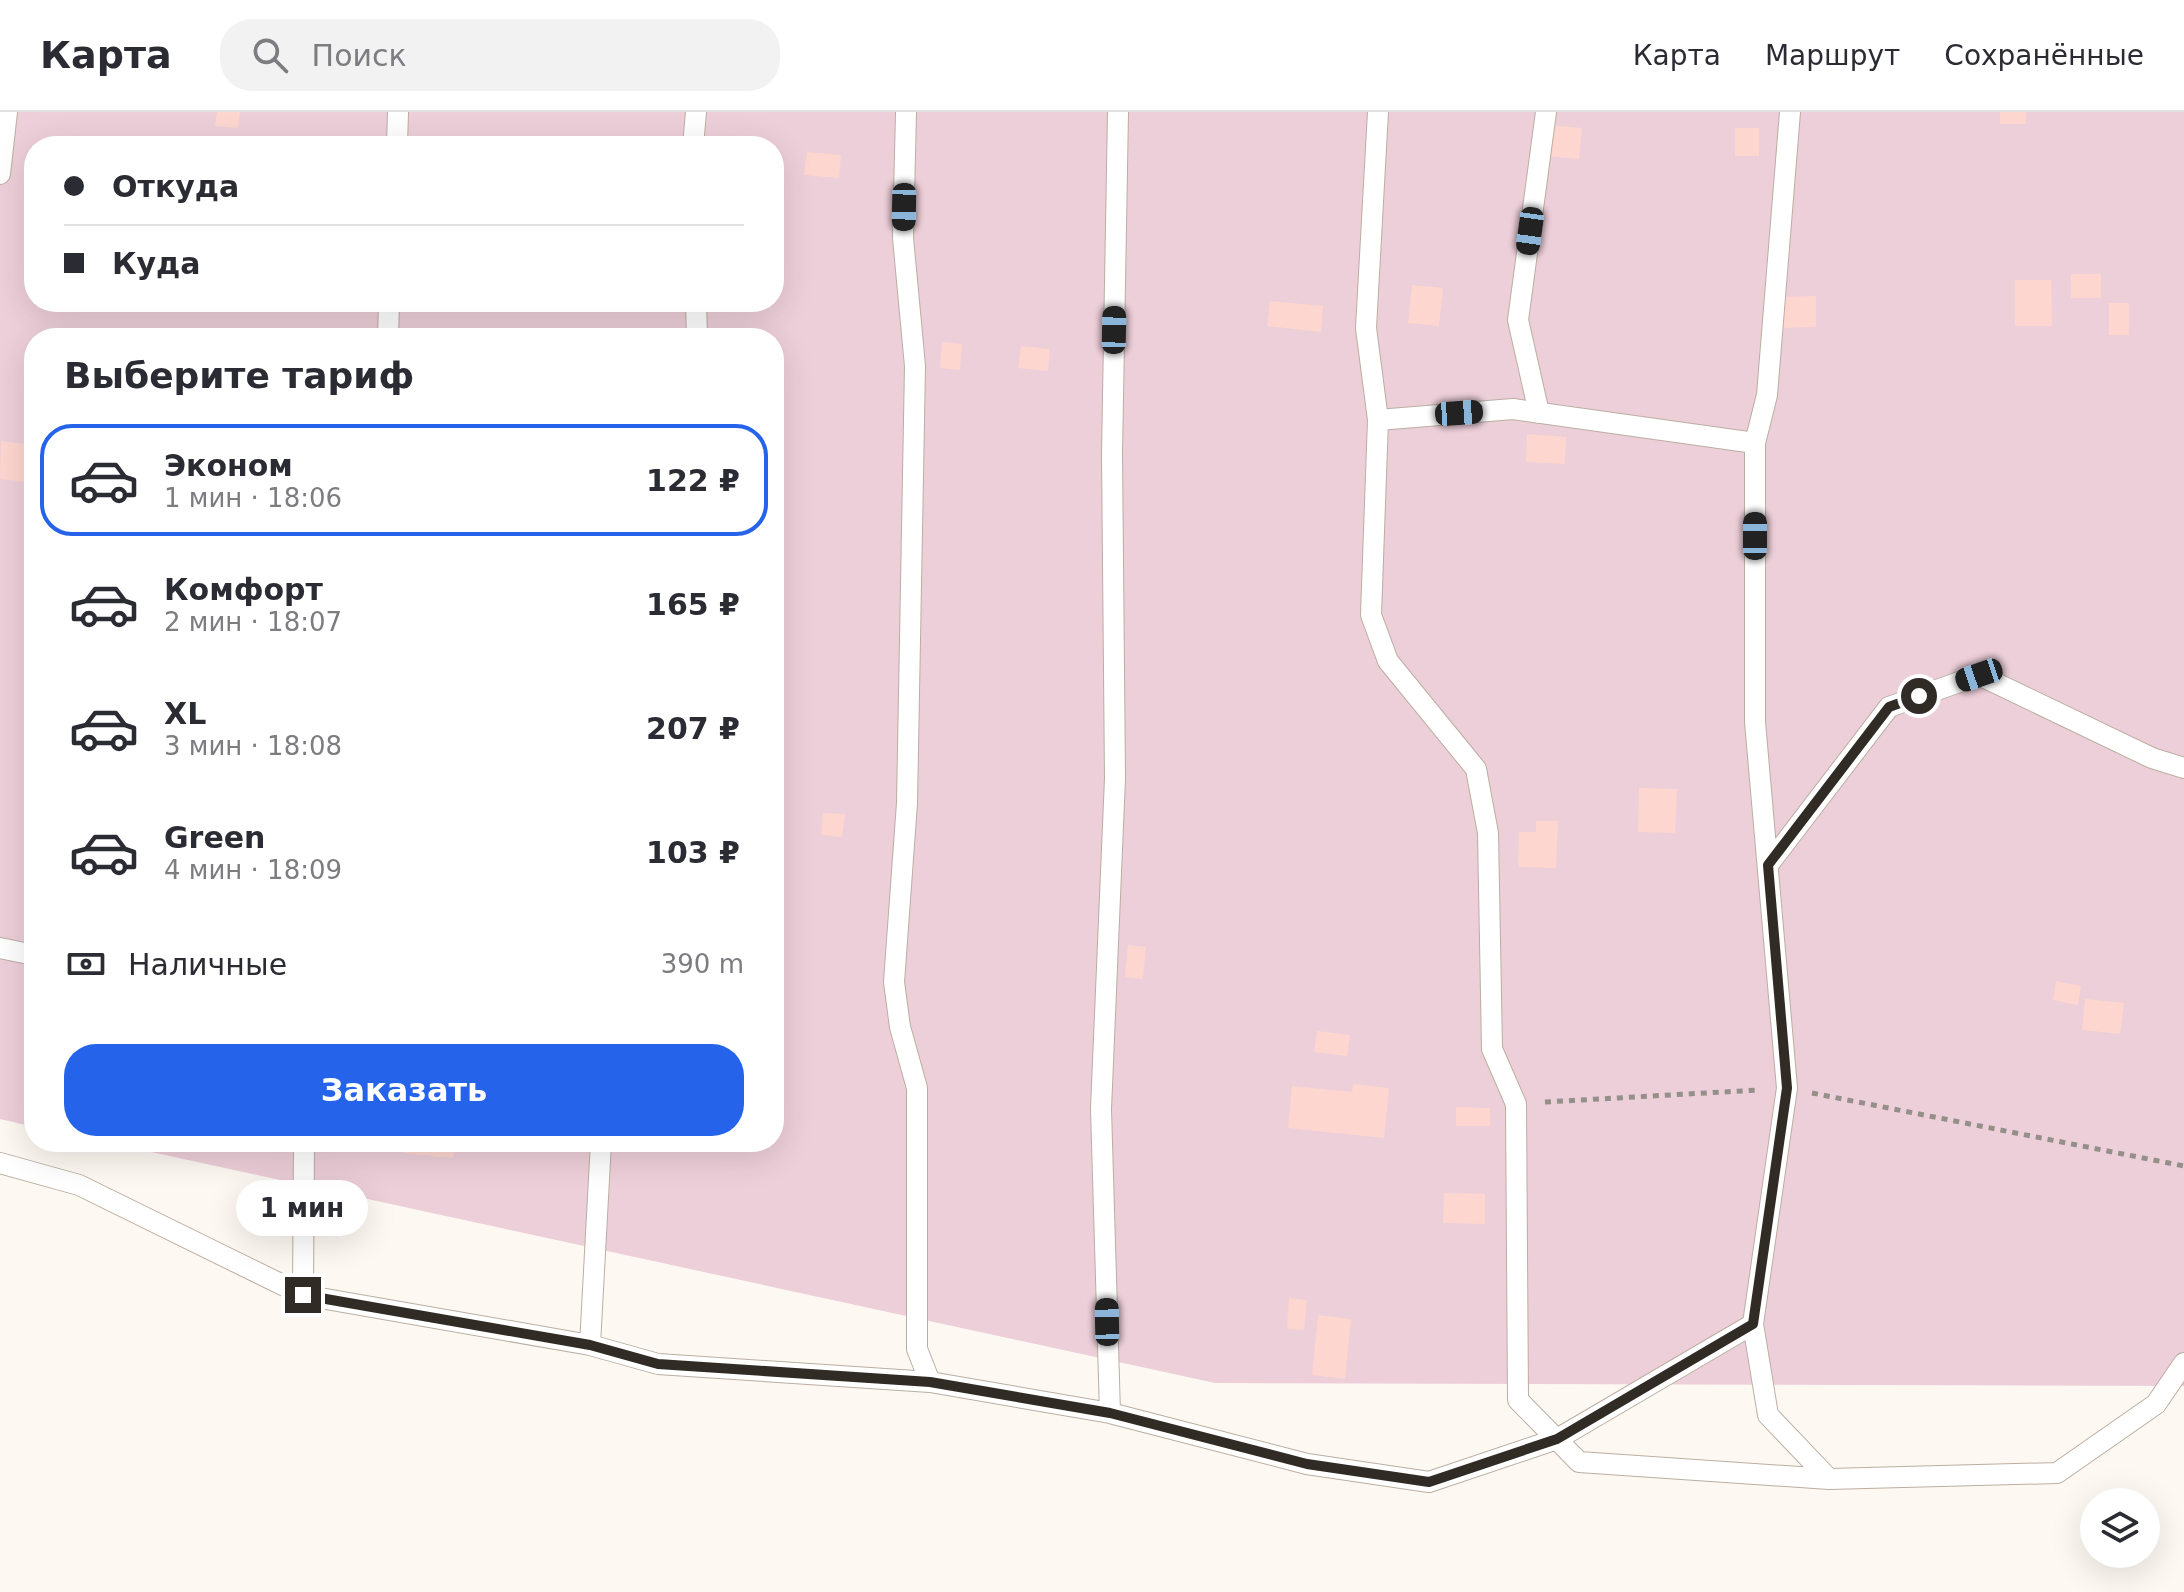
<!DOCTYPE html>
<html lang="ru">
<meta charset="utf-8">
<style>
body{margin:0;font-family:"DejaVu Sans",sans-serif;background:#f2f2f3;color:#2b2b33;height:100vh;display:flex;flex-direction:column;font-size:30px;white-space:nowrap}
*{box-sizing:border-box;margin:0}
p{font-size:26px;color:#7c7c81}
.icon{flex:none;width:44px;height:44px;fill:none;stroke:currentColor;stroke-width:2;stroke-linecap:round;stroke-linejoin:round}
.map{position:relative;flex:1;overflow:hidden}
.side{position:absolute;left:24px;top:216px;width:760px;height:824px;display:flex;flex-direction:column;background:#fff;border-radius:32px;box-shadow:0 8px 32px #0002}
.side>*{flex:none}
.top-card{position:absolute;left:24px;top:24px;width:760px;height:176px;border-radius:32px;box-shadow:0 8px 32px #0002;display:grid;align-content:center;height:176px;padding:0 40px;background:#fff}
.fabs{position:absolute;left:2080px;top:1376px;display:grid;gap:16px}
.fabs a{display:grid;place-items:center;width:80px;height:80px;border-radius:50%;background:#fff;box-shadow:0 8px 32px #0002;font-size:40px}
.end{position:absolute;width:36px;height:36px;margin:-18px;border:10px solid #312b26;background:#fff;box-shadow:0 0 0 4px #fff}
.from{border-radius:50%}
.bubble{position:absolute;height:56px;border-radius:28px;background:#fff;box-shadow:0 8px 32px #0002;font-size:26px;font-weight:600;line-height:56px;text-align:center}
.car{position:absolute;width:24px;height:48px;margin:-24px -12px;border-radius:10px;box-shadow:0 0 6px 2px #0007;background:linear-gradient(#222 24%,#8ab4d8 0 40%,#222 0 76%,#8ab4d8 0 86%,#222 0)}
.top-card b{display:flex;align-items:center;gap:28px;height:76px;font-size:30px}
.top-card b+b{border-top:2px solid #e1e1e2}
.top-card i{width:20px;height:20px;background:#2b2b33}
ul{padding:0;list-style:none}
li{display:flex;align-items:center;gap:24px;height:112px;margin:0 16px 12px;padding:0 24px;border:4px solid transparent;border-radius:32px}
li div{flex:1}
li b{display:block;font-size:30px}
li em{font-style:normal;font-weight:600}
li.on{border-color:#2563eb}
li>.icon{width:72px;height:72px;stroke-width:1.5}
h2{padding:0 40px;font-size:36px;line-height:96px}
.pay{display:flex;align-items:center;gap:20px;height:88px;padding:0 40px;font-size:30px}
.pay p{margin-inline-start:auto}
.button{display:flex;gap:16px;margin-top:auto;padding:16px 40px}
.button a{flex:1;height:92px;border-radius:32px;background:#2563eb;color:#fff;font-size:32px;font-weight:600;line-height:92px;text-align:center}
header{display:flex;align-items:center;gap:48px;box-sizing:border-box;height:112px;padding:0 40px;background:#fff;border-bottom:2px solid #e1e1e2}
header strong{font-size:38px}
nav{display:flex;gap:44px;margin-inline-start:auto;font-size:28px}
.search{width:560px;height:72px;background:#f2f2f3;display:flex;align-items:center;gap:20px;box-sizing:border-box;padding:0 28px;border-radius:32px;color:#7c7c81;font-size:30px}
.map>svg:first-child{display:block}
.green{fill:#edcfd9;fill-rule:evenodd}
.building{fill:#fdd6cf}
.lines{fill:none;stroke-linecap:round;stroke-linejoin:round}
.lane-casing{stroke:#bbaea1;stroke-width:22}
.path{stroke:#958f8a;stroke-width:5;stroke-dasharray:6 6;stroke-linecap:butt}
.lane{stroke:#fff;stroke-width:20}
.route{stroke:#312b26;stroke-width:10}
</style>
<header>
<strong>Карта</strong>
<div class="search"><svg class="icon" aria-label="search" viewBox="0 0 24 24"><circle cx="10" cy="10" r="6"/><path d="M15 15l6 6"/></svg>Поиск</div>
<nav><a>Карта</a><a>Маршрут</a><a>Сохранённые</a></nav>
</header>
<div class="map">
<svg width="2184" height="1480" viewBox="0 0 2184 1480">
<rect width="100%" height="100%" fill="#fef8f3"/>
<path class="green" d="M0,0H2184V1274L1215,1271L105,1030H774V226H34V1015L0,1007ZM34,34H774V190H34Z"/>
<path class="building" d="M217,0H240L238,16L215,14Z
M2000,0H2026V12H2000Z
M1549,13L1582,16L1579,47L1545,44Z
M1735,16H1759V44H1735Z
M807,40L841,43L839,66L804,63Z
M2071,162H2101V186H2071Z
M2015,168H2051L2052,214H2015Z
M1412,173L1443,176L1439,214L1408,211Z
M1816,184V215L1781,216V185Z
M1270,189L1323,194L1321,220L1267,214Z
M2109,191H2129V223H2109Z
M942,230L962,232L960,258L940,256Z
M1021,234L1050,237L1048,259L1018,256Z
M1527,322L1566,325L1565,352L1526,350Z
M1,329L34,333V371L0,367Z
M1639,676L1677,677L1675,721L1638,720Z
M823,701L845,702L842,725L821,723Z
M1536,709H1558L1556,756L1518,755L1519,720H1536Z
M1128,833L1146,835L1143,867L1125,865Z
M2056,869L2081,874L2078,893L2053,888Z
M2085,887L2124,891L2120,922L2082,918Z
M1317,919L1350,923L1347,944L1314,940Z
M1353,972L1389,976L1384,1026L1288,1016L1292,974L1352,980Z
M1456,995L1490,996V1014H1456Z
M404,1030H455L453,1046L403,1041Z
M1444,1081L1485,1082V1112L1443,1111Z
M1289,1186L1307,1188L1304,1218L1287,1217Z
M1318,1203L1351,1207L1345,1267L1312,1263Z"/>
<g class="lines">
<g class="lane-casing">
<path id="lane" d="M906,0L903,126L915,254L907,691L894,870L900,915L917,976V1237L930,1270
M1378,0L1366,216L1378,308L1371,503L1388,549L1476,657L1488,721L1492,937L1516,992L1518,1288L1579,1350L1829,1367L2057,1361L2156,1292L2184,1251
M397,34L398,0
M693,34L696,0
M0,62L7,0
M696,190L697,226
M388,226L389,190
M1539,301L1518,208L1546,0
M1378,308L1513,297L1755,331V610L1787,976L1753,1212
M1755,331L1767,283L1790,0
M1768,753L1889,595L1979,563L2152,646L2184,656
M0,836L34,843
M0,1051L79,1073L303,1183L304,1030
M303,1183L590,1233L658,1252L930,1270L1110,1301L1307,1352L1429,1370L1557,1327L1753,1212L1768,1303L1829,1367
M590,1233L601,1030
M1110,1301L1101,997L1115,666L1112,342L1118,0"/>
</g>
<path class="path" d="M1812,981L2184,1054
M1545,990L1759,978"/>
<use href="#lane" class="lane"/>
</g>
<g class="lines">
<path class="route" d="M303,1183L590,1233L658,1252L930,1270L1110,1301L1307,1352L1429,1370L1557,1327L1753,1212L1787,976L1768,753L1889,595L1919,584"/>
</g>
</svg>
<div class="fabs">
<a><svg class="icon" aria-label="layers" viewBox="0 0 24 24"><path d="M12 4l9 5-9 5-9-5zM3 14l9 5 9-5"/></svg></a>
</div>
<i class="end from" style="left:1919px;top:584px"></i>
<i class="end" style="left:303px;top:1183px"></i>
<div class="bubble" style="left:236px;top:1068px;width:132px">1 мин</div>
<i class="car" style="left:904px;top:95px;rotate:181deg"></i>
<i class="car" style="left:1530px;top:119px;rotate:188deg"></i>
<i class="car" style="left:1114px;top:218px;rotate:1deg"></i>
<i class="car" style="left:1459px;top:301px;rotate:86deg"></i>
<i class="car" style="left:1755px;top:424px;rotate:0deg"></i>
<i class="car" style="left:1979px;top:563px;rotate:251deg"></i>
<i class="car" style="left:1107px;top:1210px;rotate:359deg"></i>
<div class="top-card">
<b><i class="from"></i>Откуда</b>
<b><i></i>Куда</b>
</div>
<section class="side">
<h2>Выберите тариф</h2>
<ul>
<li class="on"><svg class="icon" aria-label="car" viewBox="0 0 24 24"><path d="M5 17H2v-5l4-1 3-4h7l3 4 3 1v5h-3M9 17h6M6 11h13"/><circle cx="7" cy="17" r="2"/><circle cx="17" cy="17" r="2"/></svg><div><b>Эконом</b><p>1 мин · 18:06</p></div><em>122 ₽</em></li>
<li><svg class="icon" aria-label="car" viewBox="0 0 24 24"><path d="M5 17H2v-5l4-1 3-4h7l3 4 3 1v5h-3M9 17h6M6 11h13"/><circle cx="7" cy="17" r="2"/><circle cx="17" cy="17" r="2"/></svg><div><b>Комфорт</b><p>2 мин · 18:07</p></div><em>165 ₽</em></li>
<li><svg class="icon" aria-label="car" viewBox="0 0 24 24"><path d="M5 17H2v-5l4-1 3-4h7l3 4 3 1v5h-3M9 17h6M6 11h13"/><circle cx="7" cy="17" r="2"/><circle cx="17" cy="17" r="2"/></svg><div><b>XL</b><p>3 мин · 18:08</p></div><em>207 ₽</em></li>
<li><svg class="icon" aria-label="car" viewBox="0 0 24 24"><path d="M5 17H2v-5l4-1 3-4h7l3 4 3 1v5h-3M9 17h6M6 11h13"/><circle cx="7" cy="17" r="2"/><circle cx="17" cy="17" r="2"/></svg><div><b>Green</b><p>4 мин · 18:09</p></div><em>103 ₽</em></li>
</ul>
<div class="pay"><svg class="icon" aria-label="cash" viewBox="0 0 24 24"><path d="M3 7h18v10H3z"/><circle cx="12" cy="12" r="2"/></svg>Наличные<p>390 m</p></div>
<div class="button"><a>Заказать</a></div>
</section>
</div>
